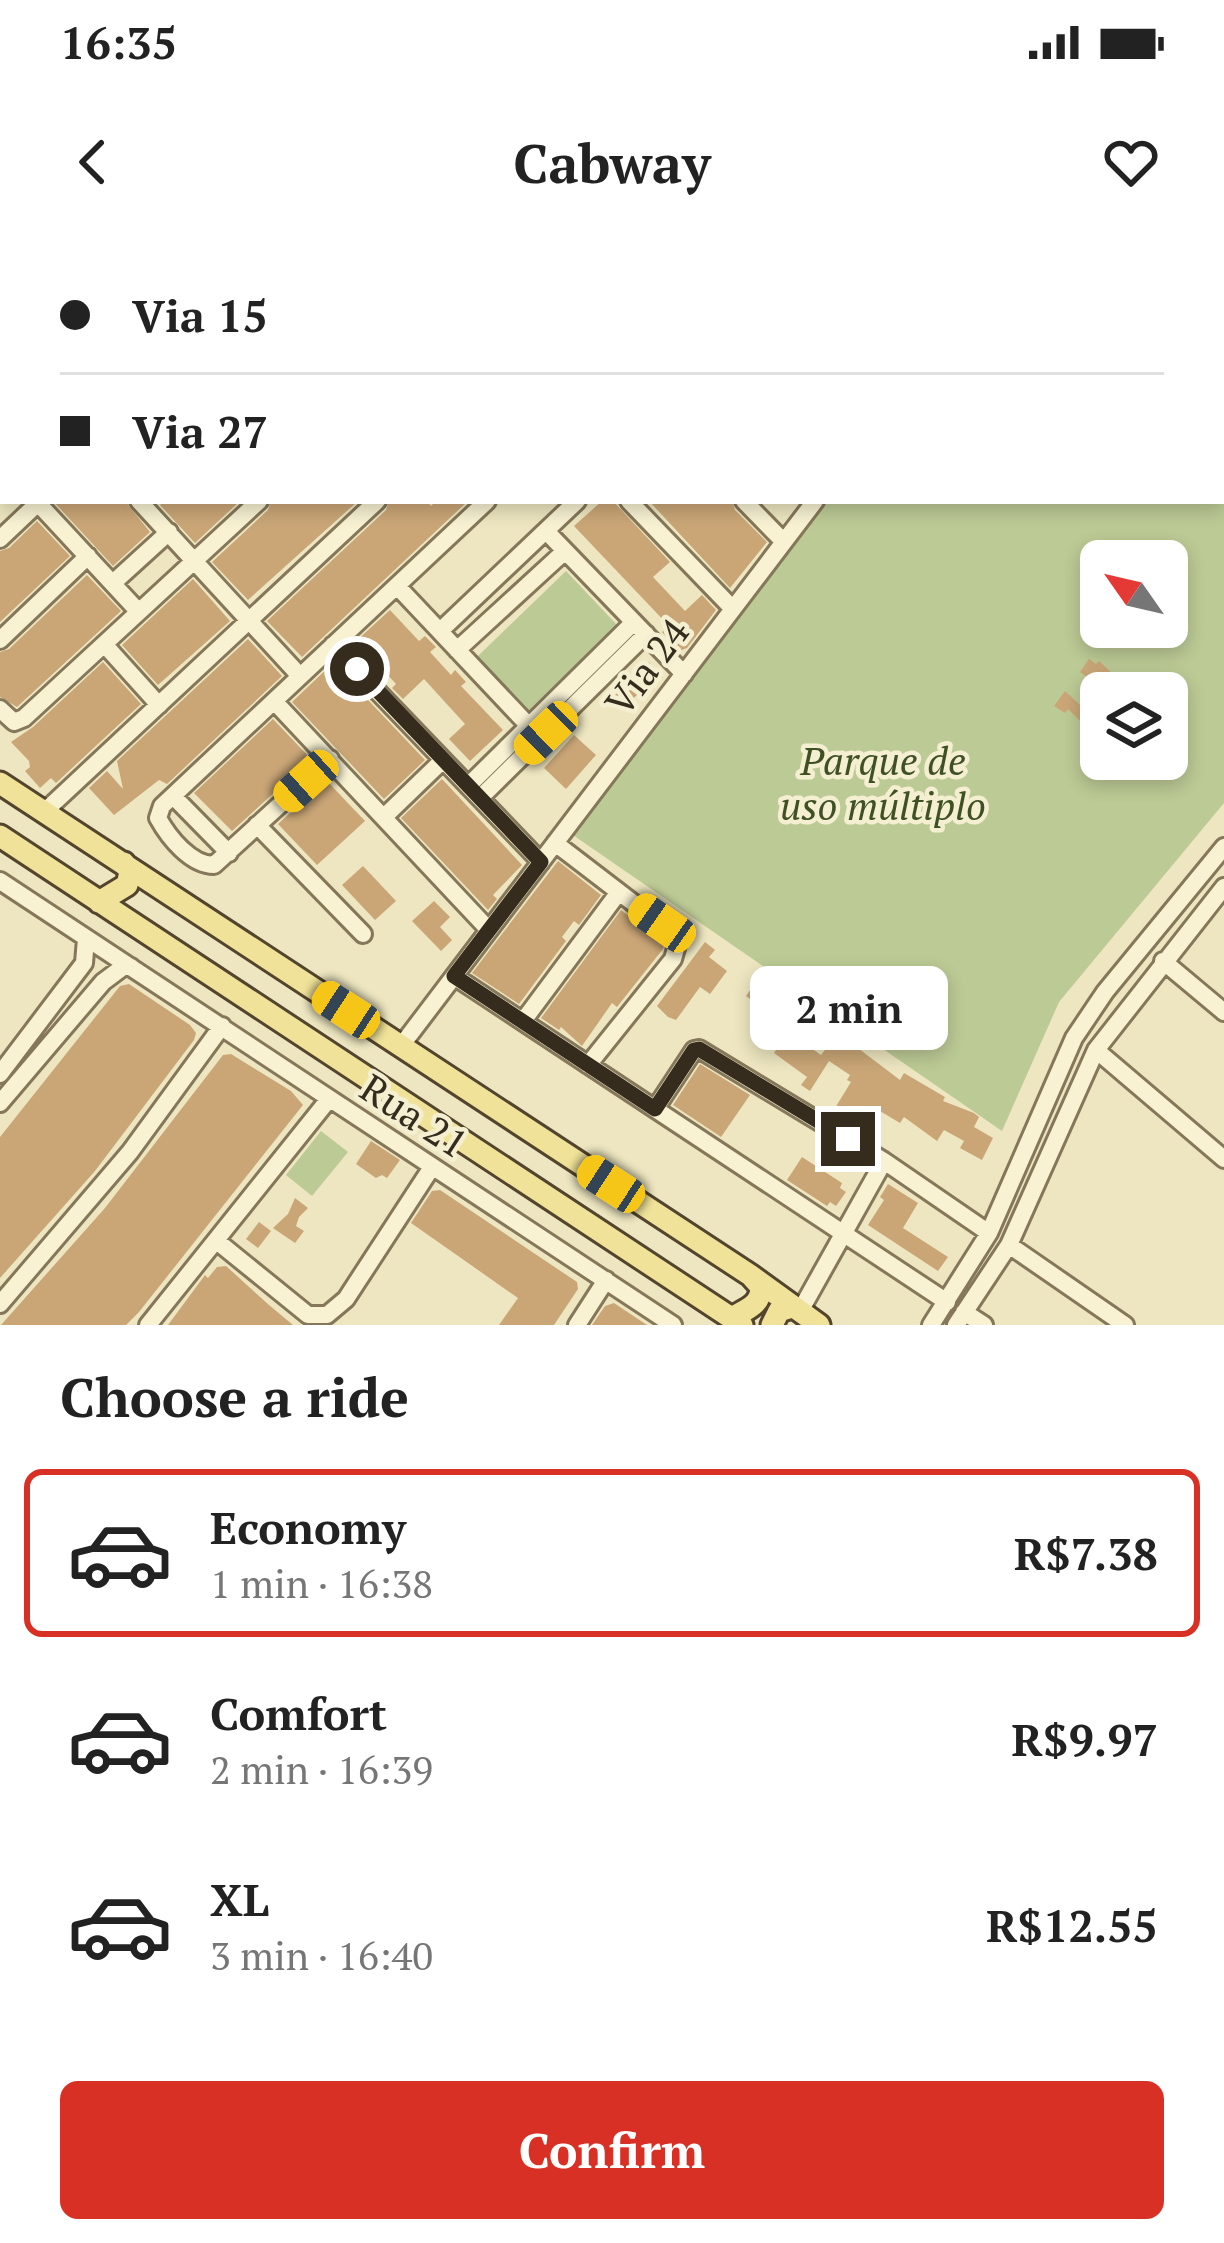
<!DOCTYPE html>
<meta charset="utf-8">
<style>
body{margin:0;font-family:"PT Serif",serif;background:#f2f2f2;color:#222;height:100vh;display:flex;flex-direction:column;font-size:45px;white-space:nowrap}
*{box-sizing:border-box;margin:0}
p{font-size:39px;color:#767676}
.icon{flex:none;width:66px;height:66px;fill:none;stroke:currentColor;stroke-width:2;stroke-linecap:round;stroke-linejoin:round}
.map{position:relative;height:1085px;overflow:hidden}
.panel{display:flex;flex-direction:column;background:#fff;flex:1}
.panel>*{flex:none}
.top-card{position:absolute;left:0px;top:0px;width:1224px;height:264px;box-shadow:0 6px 18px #0003;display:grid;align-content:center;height:264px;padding:0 60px;background:#fff}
.needle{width:78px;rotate:304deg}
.buttons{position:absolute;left:1080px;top:300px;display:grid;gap:24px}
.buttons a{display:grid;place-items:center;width:108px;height:108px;border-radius:18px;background:#fff;box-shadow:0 6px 18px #0003;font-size:60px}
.end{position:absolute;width:54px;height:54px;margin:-27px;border:15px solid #352c1d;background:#fff;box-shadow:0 0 0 6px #fff}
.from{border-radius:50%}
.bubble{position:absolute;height:84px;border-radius:18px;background:#fff;box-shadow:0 6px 18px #0003;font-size:39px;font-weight:700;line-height:84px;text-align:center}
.car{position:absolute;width:36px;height:72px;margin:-36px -18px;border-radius:15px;box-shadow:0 0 9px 3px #0007;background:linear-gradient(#f5c518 24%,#345 0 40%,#f5c518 0 76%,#345 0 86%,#f5c518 0)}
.top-card b{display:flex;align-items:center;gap:42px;height:114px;font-size:45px}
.top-card b+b{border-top:3px solid #e0e0e0}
.top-card i{width:30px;height:30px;background:#222}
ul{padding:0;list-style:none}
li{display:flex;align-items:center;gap:36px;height:168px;margin:0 24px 18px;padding:0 36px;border:6px solid transparent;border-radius:18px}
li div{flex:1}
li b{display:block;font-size:45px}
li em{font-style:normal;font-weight:700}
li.active{border-color:#d93025}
li>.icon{width:108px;height:108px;stroke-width:1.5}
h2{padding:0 60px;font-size:54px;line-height:144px}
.button{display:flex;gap:24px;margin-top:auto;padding:24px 60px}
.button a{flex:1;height:138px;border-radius:18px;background:#d93025;color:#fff;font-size:48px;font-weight:700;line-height:138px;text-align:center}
.status{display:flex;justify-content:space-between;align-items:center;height:84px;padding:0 60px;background:#fff;direction:ltr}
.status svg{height:33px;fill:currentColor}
header{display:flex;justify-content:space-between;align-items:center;height:156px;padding:0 60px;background:#fff;font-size:54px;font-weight:700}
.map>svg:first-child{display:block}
.green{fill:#bcca95;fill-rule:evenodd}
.building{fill:#caa677}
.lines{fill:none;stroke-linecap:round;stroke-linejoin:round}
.minor-casing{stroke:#857759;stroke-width:22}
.major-casing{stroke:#53442d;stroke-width:27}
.minor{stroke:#f8f2d3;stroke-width:16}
.major{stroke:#f0e298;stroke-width:21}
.route{stroke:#352c1d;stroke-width:15}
.labels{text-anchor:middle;stroke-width:9;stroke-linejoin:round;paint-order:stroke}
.street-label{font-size:39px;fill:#352c1d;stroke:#f4efd0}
.park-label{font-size:39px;font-style:italic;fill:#3f5124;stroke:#f4efd0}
</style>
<div class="status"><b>16:35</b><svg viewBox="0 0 49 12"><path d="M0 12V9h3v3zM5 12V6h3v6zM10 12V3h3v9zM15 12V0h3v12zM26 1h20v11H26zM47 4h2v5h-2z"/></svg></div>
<header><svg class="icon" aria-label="back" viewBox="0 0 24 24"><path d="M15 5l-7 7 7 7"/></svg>Cabway<svg class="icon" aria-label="heart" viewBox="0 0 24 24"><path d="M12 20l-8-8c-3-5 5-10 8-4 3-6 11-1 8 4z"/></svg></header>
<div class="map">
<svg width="1224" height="1085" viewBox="0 0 1224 1085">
<rect width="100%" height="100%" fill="#ede6c0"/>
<path class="green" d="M1020,0H1224V563L1059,762L1002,891L570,593L822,261H1221V3H1018ZM1101,321H1167V387H1101ZM1101,453H1167V519H1101Z
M566,331L617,385L528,471L477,417Z
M321,891L348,912L312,956L286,935Z"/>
<path class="building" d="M53,261H125L150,292L113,326Z
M165,261H240L195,303L160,265Z
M271,261H358L248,360L212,322L268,270Z
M389,261H427L431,266L436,261H468L302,417L267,381L386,270Z
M602,261H613L670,322L653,337L685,371L702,355L716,370L687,408L679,411L672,403L662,392L669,386L574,286Z
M649,261H732L735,270L767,302L730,348Z
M37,281L70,316L0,382V311L9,308Z
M87,335L121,371L17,467L0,457V412L9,409Z
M193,339L230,381L158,445L122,405Z
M390,370L419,401L425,396L436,407L430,412L451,435L455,430L466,442L461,446L503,490L470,521L449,499L465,484L434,450L424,439L403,459L392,448L396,444L356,401Z
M248,399L282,436L167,544L159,540L114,575L89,548L107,531L123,549L117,521Z
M1089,419L1096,424L1099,421L1133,453H1110L1080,432Z
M103,422L141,464L56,543L51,538L40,548L25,531L30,527L29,521L11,502L33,487Z
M649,422L663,438H648V445L625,466L615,455L633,437H639Z
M333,423L425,520L384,559L292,462Z
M1065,451L1080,465L1083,463L1092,470L1101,458V494L1088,489L1068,469L1065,473L1054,466Z
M273,479L311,519L232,591L194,553Z
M574,495L596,515L566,549L544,528Z
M442,539L522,625L493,655L497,659L488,670L401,578Z
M326,540L365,581L317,625L278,584Z
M558,621L601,655L579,685L574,681L562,697L566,701L519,764L472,733Z
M363,626L396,661L375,680L342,645Z
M434,661L450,677L440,687L452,700L441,711L412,681Z
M621,670L664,703L663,709L617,767L612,763L582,806L561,787L559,790L541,778Z
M705,702L715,710L709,717L727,731L710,754L700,747L676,780L668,777L657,766Z
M756,742L776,756L765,771L746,756Z
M129,744L190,785L196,793L194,800L95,931L0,1038V897L120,746Z
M788,792L821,815L838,793L900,840L904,833L945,857L943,861L974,873L979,877L974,887L993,898L982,920L960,908L964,901L944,890L937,901L904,877L900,883L880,871L865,895L852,887L854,883L836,873L835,868L851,842L847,840L850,835L829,821L810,851L801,845L807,837L774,813Z
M231,814L291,851L303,865L139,1072L126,1085H1L105,968L223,815Z
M700,824L750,855L721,897L673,865Z
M371,901L400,920L387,938L382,935L376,938L356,924Z
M802,917L842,943L840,948L846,952L836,966L830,962L827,966L787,940Z
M888,944L918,963L903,988L948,1017L938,1031L868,985L884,960L880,957Z
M440,950L577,1042L578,1049L554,1085H499L518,1058L411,983L432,951Z
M295,958L308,968L299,977L296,986L304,991L295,1003L273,988L288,974Z
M259,982L271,991L258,1008L246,999Z
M226,1026L269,1065L293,1085H168L205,1035L208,1038L217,1027Z
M614,1063L647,1085H592L605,1066Z"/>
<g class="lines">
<g class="minor-casing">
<path id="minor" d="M152,0L155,3
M282,0L285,3
M381,0L384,3
M738,0L741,3
M820,0L823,3
M0,2L1,0
M101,3L104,0
M207,3L210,0
M427,3L431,0
M533,3L536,0
M654,3L657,0
M890,3L892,0
M1008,3L1010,0
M0,98L3,95
M0,199L3,197
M0,221L3,225
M36,261L138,371
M139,261L300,436
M629,261L733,369
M744,261L784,302
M546,291L684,434
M0,299L38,263
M114,342L169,292
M397,346L529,486
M440,391L577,261
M0,400L88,316
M104,404L159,465
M333,405L541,622
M457,410L565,311
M274,461L489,690
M0,469L14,482L24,478L259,261
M330,519L214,625C191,625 169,598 158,578L162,566L487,261
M468,546L634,382
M173,556L229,613
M480,558L646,394
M44,572L377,261
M384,577L443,520
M257,585L363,694
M555,603L679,698L673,719L588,825
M0,641L673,1085
M1163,721L1224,772
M454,736L947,1062
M523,781L619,652
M401,806L815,261
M1096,810L1224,919
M0,834L84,723L86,699
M0,863L103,742L123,727H131
M655,869L694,810L699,809L884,921L989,993
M218,1002L308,1075H327L346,1059L432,927
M1009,1005L1125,1085
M0,1064L130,912L222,786
M964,1072L984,1085
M799,1073L884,921
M148,1085L329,859
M577,1085L606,1040
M931,1085L989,993L1074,798L1105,752L1224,607
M956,1085L1009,1005L1096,810L1224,647"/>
</g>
<g class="major-casing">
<path id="major" d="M0,543L750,1035L819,1085
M0,596L742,1085
M99,662L127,645L130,632L124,623
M732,1078C746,1069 761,1066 761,1047L752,1037
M772,1085L779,1071L792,1067"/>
</g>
<use href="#minor" class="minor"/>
<use href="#major" class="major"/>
</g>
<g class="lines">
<path class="route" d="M357,429L541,622L454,736L655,869L694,810L699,809L848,899"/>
</g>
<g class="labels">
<g class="street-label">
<text transform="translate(647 427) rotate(-53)" y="14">Via 24</text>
<text transform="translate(414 876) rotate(33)" y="14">Rua 21</text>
</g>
<g class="park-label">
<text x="883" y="535">Parque de<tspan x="883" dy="45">uso múltiplo</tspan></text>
</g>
</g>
</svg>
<div class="buttons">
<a><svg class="needle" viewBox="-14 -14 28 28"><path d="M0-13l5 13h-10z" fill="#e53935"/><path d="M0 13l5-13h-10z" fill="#767676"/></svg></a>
<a><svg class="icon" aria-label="layers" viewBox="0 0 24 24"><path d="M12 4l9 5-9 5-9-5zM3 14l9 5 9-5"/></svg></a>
</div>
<i class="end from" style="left:357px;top:429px"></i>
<i class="end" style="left:848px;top:899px"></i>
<div class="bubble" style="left:750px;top:726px;width:198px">2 min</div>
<i class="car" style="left:546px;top:493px;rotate:226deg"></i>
<i class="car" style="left:306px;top:541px;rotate:228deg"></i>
<i class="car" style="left:662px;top:683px;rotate:305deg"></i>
<i class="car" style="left:346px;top:770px;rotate:303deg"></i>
<i class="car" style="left:611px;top:944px;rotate:303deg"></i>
<div class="top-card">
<b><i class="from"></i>Via 15</b>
<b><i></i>Via 27</b>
</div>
</div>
<section class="panel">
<h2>Choose a ride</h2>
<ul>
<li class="active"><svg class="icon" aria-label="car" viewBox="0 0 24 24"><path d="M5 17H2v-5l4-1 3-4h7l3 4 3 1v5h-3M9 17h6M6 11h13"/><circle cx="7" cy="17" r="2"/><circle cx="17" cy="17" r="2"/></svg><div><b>Economy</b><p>1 min · 16:38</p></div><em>R$7.38</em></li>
<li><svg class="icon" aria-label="car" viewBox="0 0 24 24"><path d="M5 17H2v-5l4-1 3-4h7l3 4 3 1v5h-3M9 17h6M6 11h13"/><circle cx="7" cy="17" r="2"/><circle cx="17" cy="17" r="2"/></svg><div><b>Comfort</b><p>2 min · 16:39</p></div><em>R$9.97</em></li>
<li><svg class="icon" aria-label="car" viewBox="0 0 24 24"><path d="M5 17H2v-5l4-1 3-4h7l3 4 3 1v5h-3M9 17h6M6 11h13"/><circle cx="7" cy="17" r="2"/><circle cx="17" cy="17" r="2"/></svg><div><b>XL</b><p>3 min · 16:40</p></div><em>R$12.55</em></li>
</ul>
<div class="button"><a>Confirm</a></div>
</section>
